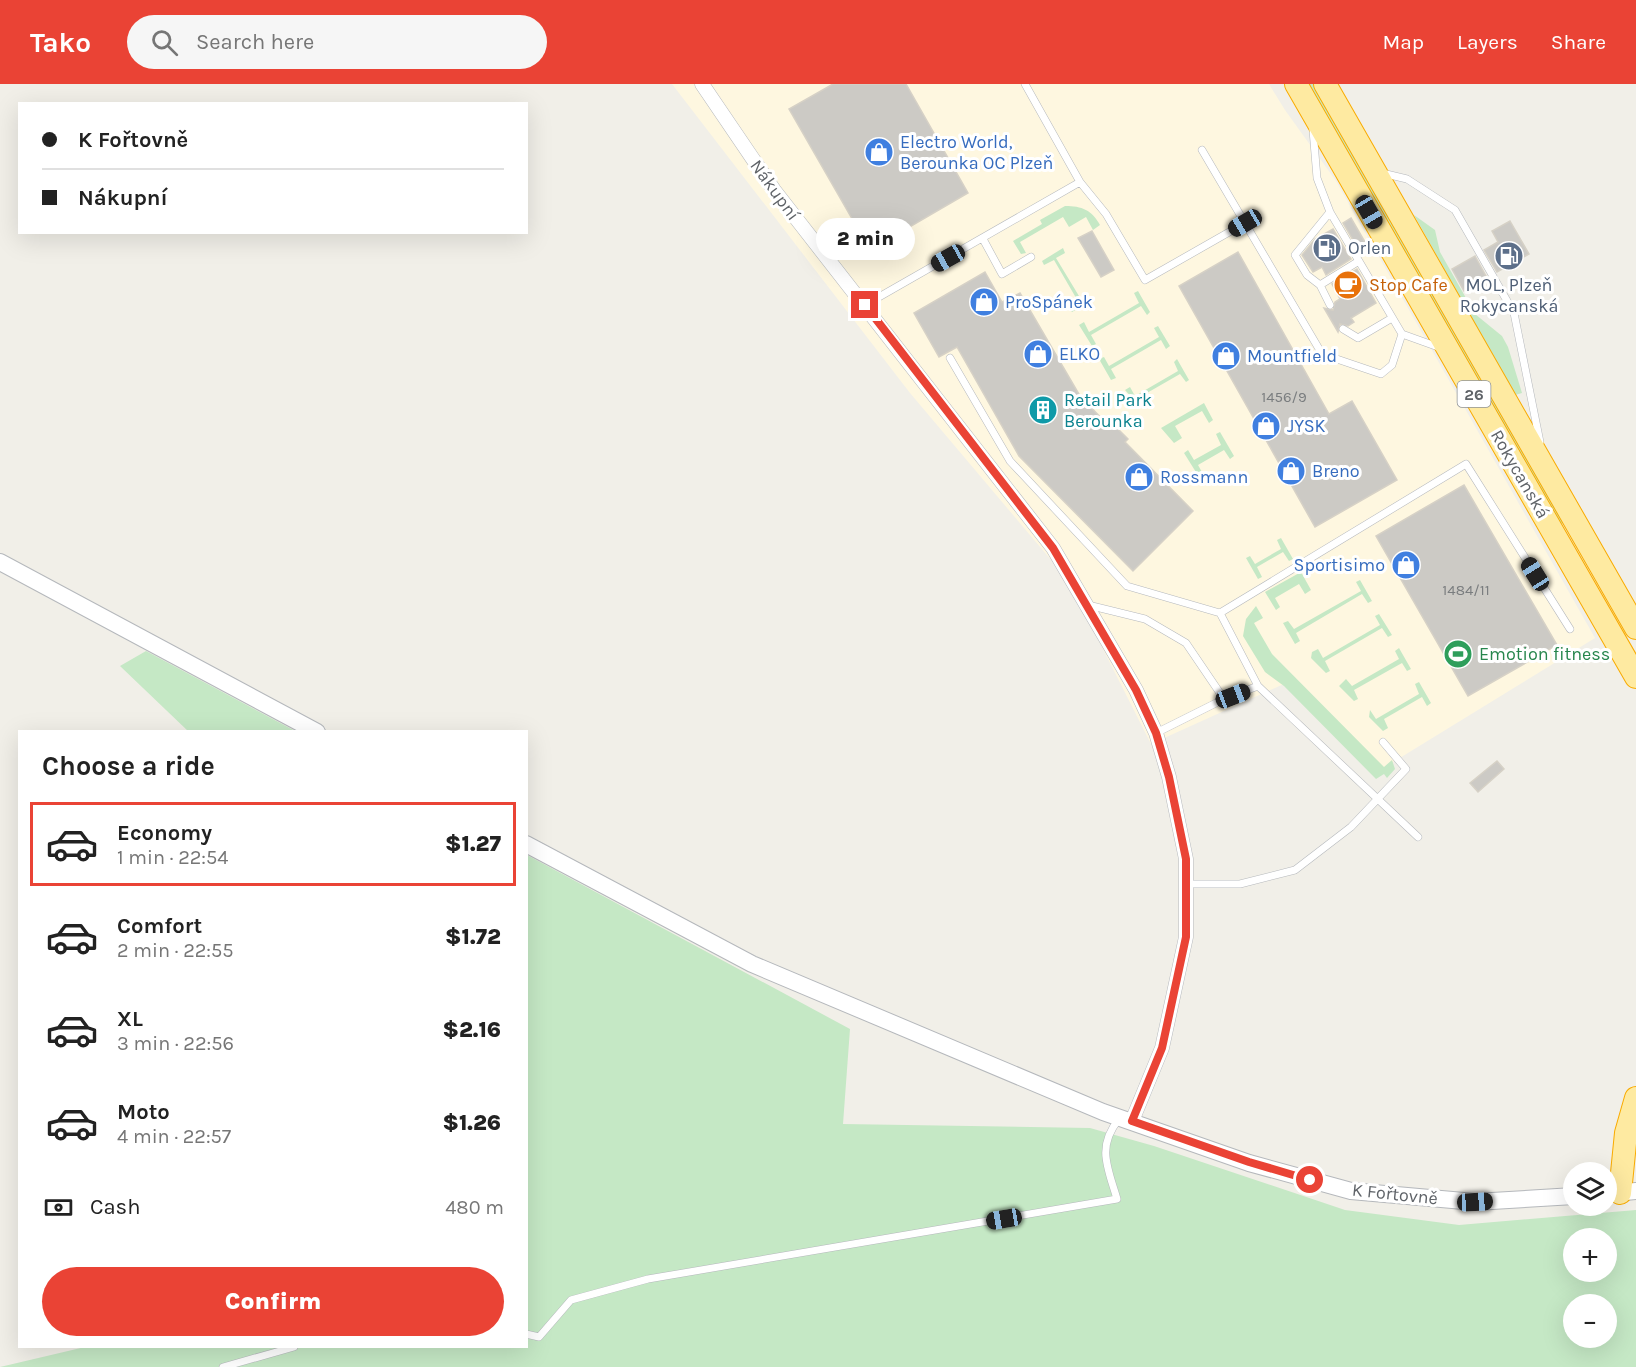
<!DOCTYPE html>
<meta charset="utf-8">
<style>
body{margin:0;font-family:Karla,sans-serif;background:#f6f6f6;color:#222;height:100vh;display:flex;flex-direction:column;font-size:22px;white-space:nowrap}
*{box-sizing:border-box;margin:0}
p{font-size:20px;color:#767676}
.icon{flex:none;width:33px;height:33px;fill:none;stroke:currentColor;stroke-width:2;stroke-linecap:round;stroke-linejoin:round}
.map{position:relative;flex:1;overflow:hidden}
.side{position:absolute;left:18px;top:646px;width:510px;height:618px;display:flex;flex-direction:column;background:#fff;border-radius:0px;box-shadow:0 6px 24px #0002}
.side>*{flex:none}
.banner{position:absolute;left:18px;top:18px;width:510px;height:132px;border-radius:0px;box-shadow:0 6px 24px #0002;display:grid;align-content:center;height:132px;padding:0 24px;background:#fff}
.controls{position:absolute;left:1563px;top:1078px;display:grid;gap:12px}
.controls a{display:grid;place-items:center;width:54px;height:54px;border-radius:50%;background:#fff;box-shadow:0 6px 24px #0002;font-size:30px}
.end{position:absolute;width:27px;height:27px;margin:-14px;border:8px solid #ea4335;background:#fff;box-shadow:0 0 0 3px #fff}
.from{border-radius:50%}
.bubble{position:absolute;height:42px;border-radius:21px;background:#fff;box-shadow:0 6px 24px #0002;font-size:20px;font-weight:800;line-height:42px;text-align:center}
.car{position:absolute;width:18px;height:36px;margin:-18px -9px;border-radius:8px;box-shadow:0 0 4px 2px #0007;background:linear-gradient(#222 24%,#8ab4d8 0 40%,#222 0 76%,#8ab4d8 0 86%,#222 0)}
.banner b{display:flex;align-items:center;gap:21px;height:57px;font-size:22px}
.banner b+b{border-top:2px solid #e0e0e0}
.banner i{width:15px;height:15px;background:#222}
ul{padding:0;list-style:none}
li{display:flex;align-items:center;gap:18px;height:84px;margin:0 12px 9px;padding:0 12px;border:3px solid transparent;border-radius:0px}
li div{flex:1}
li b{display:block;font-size:22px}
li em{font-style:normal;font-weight:800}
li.on{border-color:#ea4335}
li>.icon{width:54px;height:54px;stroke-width:1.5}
h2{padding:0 24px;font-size:27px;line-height:72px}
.pay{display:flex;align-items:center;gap:15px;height:66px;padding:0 24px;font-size:22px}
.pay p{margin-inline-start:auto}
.action{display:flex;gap:12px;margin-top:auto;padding:12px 24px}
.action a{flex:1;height:69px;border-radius:36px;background:#ea4335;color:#fff;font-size:24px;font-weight:800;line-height:69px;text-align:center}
header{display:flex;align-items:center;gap:36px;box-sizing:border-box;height:84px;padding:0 30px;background:#ea4335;color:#fff}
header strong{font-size:28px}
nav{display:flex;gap:33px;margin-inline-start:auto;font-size:21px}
.search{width:420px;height:54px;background:#f6f6f6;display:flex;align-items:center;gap:15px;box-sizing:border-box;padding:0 21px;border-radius:33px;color:#767676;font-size:22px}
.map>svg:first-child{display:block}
.commercial{fill:#fef7e0}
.green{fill:#c5e8c5;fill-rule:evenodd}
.building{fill:#cccac5;stroke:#d6d1c6;stroke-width:1.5}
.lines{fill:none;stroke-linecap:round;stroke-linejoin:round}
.service-casing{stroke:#b5b8bc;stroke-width:8}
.minor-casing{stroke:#b5b8bc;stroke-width:15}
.tertiary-casing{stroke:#b5b8bc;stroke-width:18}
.trunk-casing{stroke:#f9ab00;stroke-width:24}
.service{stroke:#fff;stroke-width:7}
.minor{stroke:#fff;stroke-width:14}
.tertiary{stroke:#fff;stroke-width:16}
.trunk{stroke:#feeaa1;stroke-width:22}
.route{stroke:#ea4335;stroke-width:8}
.labels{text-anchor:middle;stroke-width:6;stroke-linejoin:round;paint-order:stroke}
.number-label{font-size:15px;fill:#7a7d7f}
.shield{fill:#fff;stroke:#8f9295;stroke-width:1.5}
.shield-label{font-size:16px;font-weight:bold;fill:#5f6368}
.shop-label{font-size:18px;fill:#366cbe;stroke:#fff;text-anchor:start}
.street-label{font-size:18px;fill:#5f6368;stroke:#fff}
.service-label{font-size:18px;fill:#4e5e75;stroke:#fff;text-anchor:start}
.food-label{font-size:18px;fill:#c56008;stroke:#fff;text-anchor:start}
.culture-label{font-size:18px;fill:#0d838f;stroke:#fff;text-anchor:start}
.leisure-label{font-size:18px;fill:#27864d;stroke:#fff;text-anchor:start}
</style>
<header>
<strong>Tako</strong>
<div class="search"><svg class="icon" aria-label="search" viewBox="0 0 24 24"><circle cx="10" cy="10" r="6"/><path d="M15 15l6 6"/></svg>Search here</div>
<nav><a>Map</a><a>Layers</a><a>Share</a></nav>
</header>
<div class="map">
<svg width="1636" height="1283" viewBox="0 0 1636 1283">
<rect width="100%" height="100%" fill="#f1efe8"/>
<path class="commercial" d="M672,0H1269L1285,26L1336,97L1595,554L1377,688L1286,599L1151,660L1068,496L910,309Z"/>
<path class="green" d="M1308,0H1316L1565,440L1560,439Z
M1065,122C1082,122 1092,126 1100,141L1093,146L1086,133L1069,143L1063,133L1020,158L1026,169L1021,170L1013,157L1042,140L1040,136Z
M1414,131L1435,146L1440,168L1475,230L1502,252L1508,263L1522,309L1515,311Z
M1063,164L1065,169L1056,174L1082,217L1091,213L1093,216L1072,228L1070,225L1079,219L1054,176L1044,181L1042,177Z
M1138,207L1150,228L1147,231L1141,222L1091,251L1096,260L1092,262L1079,241L1084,238L1089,248L1139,219L1134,209Z
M1158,242L1170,262L1166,265L1161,256L1111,285L1116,294L1111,296L1099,275L1104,273L1109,282L1159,253L1154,244Z
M1177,275L1189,296L1186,298L1180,290L1140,313L1145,322L1141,324L1125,306L1130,303L1135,312L1178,287L1174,278Z
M1204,319L1213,336L1209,339L1202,327L1175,342L1182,354L1174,359L1161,344Z
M1220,348L1234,372L1230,375L1224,366L1198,381L1203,390L1199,393L1184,369L1188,366L1194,376L1221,361L1216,350Z
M1281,454L1293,475L1289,477L1283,468L1257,483L1262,493L1258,495L1246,474L1250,472L1255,480L1281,465L1277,456Z
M1301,488L1311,506L1305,510L1299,500L1275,514L1280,523L1276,526L1265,508Z
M1360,496L1372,517L1368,519L1362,510L1296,549L1300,557L1295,560L1283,539L1288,537L1294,545L1361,507L1356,498Z
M1256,522L1263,534L1254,539L1272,570L1384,683L1392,676L1395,685L1387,694L1384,690L1376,695L1284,602L1265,588L1243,552L1246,535Z
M1379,530L1392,551L1388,553L1382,544L1325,577L1330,587L1326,589L1311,574L1312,568L1318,565L1323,574L1380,541L1375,532Z
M1399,564L1411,585L1407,587L1402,579L1354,606L1358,615L1354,617L1339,602L1346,595L1352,602L1399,575L1395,567Z
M146,567L297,648H189L120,582Z
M1419,598L1431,619L1427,622L1422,613L1384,635L1388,644L1383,647L1369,633L1370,626L1376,635L1419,610L1415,600Z
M527,771L850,945L843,1040L1090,1044L1154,1062L1345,1126L1459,1141L1636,1126V1283H0L85,1263H526ZM1574,1155H1606V1188H1574ZM1574,1221H1606V1254H1574Z"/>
<path class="building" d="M833,0H906L968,109L870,166L789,25Z
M1351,134L1365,158L1357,163L1343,139Z
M1510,137L1529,170L1497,188L1484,166L1498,158L1492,147Z
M1333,145L1351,175L1326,191L1322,183L1313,188L1302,171L1315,155Z
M1092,147L1114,186L1101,193L1078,154Z
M1238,168L1329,330L1352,317L1397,396L1315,443L1179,202Z
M1475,172L1487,194L1464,207L1452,185Z
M1357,185L1376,219L1351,234L1354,238L1348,242L1340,240L1338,248L1324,224L1333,226L1335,218L1340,215L1332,200Z
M985,188L1002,218L1020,209L1080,312L1109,342L1112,339L1128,355L1125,358L1193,427L1133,487L1019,372L957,263L939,273L914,229Z
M1464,401L1557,561L1468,612L1376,452Z
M1497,677L1504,685L1478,708L1470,699Z"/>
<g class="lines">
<g class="service-casing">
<path id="service" d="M1313,46L1317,94L1330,128L1402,250L1441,264
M1202,66L1322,270L1381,290L1392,281L1402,250
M1382,89L1407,95L1455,126L1514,229L1540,358
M1080,98L1106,130L1145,196L1245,139
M1330,128L1295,171L1307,191L1320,201L1359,177
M983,155L1002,190L1031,173
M1320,201L1330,221
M865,221L1080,98L1025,0
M1343,245L1358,254L1392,234
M950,274L1010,377L1127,502L1220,529
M1088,521L1145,535L1186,559L1224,615
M1156,649L1224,615L1258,602
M1418,753L1258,602L1220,529L1466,380L1570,545
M1186,800H1240L1295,786L1351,743L1406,685L1383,658
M526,1250L539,1253L571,1216L648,1195L1117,1115C1108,1084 1096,1063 1119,1035
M223,1283L294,1263"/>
</g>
<g class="minor-casing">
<path id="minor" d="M702,0L774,106L1053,464L1136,606L1156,649L1169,693L1186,775V853L1162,964L1132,1037"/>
</g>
<g class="tertiary-casing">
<path id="tertiary" d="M0,478L317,648
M526,760L752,880L1103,1028L1249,1079L1351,1107L1475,1118L1574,1112
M1606,1110L1636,1107"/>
</g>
<g class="trunk-casing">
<path id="trunk" d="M1296,0L1636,593
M1325,0L1636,544
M1620,1109L1626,1049L1636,1014"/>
</g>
<use href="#service" class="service"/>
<use href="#minor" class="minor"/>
<use href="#tertiary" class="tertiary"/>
<use href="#trunk" class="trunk"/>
</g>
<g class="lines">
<path class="route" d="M865,221L1053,464L1136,606L1156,649L1169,693L1186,775V853L1162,964L1132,1037L1249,1078L1310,1096"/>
</g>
<defs>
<g id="shop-disc" transform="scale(1.5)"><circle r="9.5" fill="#3f7fe0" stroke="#fff"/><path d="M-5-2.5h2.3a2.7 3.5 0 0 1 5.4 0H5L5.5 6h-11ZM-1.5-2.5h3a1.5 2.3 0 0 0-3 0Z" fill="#fff"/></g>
<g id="fuel-disc" transform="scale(1.5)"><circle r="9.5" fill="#5c6f8a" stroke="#fff"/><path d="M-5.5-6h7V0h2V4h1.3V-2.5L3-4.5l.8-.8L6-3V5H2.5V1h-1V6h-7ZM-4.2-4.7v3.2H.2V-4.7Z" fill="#fff"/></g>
<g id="cafe-disc" transform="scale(1.5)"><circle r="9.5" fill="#e8710a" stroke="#fff"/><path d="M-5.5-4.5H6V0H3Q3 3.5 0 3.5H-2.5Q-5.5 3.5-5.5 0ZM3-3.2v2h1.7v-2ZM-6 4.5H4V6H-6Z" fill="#fff"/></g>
<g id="building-disc" transform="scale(1.5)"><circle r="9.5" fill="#0f9aa8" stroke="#fff"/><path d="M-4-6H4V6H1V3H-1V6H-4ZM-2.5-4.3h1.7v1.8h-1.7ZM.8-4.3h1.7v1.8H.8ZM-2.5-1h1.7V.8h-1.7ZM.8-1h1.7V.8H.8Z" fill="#fff"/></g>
<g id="stadium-disc" transform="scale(1.5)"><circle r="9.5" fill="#2e9e5b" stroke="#fff"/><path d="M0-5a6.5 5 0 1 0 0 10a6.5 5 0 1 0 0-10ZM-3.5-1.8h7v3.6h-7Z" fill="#fff"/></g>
</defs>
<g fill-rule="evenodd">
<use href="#shop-disc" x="879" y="68"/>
<use href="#fuel-disc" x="1327" y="164"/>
<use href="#fuel-disc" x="1509" y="172"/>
<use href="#cafe-disc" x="1348" y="201"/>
<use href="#shop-disc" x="984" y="218"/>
<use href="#shop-disc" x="1038" y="270"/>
<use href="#shop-disc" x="1226" y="272"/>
<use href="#building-disc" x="1043" y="326"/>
<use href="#shop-disc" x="1266" y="342"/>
<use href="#shop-disc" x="1291" y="387"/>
<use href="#shop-disc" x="1139" y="393"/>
<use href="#shop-disc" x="1406" y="481"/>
<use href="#stadium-disc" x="1458" y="570"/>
</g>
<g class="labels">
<g class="number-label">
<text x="1284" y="318">1456/9</text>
<text x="1466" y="511">1484/11</text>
</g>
<rect class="shield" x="1457.5" y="297" width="33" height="26" rx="4.5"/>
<g class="shield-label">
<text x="1474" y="316">26</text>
</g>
<g class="shop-label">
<text x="900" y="64">Electro World,<tspan x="900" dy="21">Berounka OC Plzeň</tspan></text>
<text x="1005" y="224">ProSpánek</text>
<text x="1059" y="276">ELKO</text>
<text x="1247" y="278">Mountfield</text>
<text x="1287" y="348">JYSK</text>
<text x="1312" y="393">Breno</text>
<text x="1160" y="399">Rossmann</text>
<text x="1385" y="487" text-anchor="end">Sportisimo</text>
</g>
<g class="street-label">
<text transform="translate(775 106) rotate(54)" y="6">Nákupní</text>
<text transform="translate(1520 390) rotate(60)" y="6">Rokycanská</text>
<text transform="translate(1395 1110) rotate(6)" y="6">K Fořtovně</text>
</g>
<g class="service-label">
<text x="1348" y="170">Orlen</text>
<text x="1509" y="207" text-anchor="middle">MOL, Plzeň<tspan x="1509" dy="21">Rokycanská</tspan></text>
</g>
<g class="food-label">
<text x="1369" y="207">Stop Cafe</text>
</g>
<g class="culture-label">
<text x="1064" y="322">Retail Park<tspan x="1064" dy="21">Berounka</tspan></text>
</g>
<g class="leisure-label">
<text x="1479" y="576">Emotion fitness</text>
</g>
</g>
</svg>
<div class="controls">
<a><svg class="icon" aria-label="layers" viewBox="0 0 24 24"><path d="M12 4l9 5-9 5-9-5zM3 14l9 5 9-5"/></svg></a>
<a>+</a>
<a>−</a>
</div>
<i class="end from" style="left:1310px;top:1096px"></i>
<i class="end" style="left:865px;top:221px"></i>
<div class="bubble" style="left:816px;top:134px;width:99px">2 min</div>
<i class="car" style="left:1369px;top:128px;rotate:150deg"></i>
<i class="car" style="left:1245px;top:139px;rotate:240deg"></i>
<i class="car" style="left:948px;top:174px;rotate:241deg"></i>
<i class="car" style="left:1535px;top:490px;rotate:328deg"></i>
<i class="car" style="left:1233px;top:612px;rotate:69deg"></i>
<i class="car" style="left:1475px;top:1118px;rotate:87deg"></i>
<i class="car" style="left:1004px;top:1135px;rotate:260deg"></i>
<div class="banner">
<b><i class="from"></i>K Fořtovně</b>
<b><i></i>Nákupní</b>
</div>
<section class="side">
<h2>Choose a ride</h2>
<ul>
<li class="on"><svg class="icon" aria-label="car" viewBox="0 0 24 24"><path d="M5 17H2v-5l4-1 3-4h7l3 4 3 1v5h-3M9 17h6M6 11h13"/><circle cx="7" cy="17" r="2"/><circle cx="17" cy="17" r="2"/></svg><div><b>Economy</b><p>1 min · 22:54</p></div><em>$1.27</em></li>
<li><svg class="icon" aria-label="car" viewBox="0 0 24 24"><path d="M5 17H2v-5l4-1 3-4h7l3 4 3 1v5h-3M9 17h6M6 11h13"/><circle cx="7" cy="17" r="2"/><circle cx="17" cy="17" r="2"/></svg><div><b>Comfort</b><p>2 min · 22:55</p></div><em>$1.72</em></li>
<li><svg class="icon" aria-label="car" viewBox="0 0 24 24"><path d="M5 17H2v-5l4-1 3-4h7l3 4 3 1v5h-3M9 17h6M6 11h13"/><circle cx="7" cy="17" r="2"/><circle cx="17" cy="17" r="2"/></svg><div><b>XL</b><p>3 min · 22:56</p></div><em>$2.16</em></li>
<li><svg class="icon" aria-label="car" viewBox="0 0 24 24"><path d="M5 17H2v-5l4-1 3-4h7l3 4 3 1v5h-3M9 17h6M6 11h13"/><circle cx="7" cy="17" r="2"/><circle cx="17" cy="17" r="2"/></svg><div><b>Moto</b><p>4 min · 22:57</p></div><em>$1.26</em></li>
</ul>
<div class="pay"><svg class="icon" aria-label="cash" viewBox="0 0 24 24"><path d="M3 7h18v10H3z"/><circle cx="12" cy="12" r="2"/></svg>Cash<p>480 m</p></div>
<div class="action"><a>Confirm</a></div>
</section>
</div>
